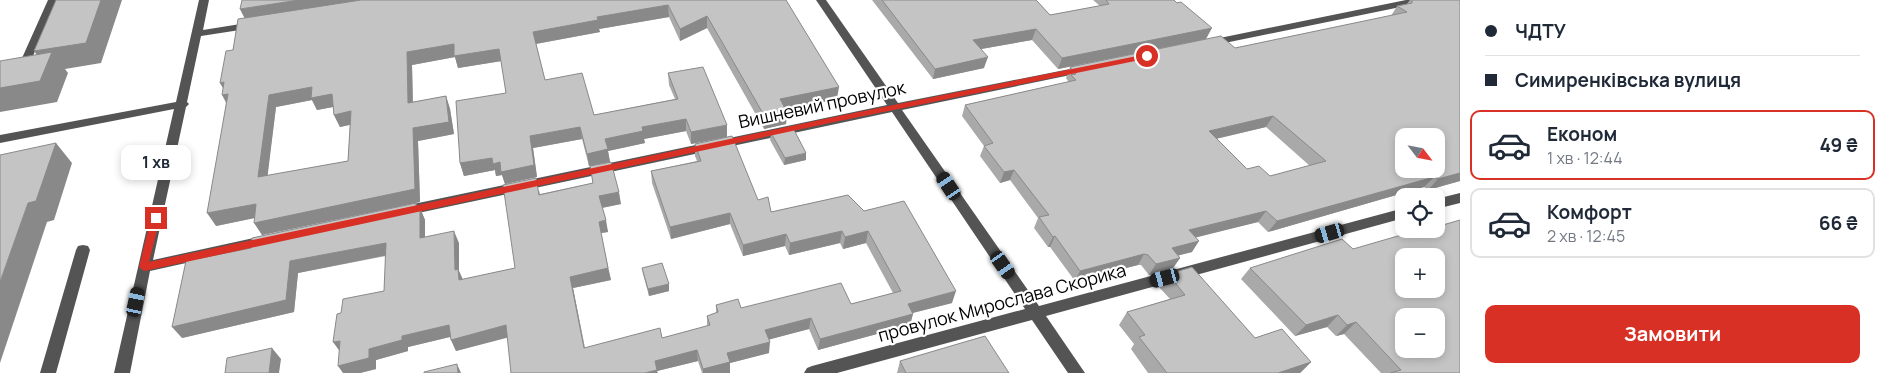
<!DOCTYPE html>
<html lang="uk">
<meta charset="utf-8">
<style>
body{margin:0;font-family:Manrope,sans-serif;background:#f6f6f7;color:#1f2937;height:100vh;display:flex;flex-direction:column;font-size:19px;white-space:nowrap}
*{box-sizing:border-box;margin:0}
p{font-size:16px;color:#747a83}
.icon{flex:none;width:28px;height:28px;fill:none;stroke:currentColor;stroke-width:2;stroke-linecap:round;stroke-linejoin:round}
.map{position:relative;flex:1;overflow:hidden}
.details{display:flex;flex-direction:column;background:#fff;width:425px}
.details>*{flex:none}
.banner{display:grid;align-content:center;height:110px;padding:0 25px;background:#fff}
.needle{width:32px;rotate:122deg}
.controls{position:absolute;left:1395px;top:128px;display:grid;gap:10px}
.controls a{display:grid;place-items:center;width:50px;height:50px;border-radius:10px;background:#fff;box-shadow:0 2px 8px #0003;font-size:25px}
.end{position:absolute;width:22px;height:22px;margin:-11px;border:6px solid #d93025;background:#fff;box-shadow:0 0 0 2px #fff}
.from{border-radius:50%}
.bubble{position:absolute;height:35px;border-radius:10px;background:#fff;box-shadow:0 2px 8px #0003;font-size:16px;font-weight:700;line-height:35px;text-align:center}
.car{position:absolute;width:15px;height:30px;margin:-15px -8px;border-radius:6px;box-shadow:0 0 4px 1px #0007;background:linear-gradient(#222 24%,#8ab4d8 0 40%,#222 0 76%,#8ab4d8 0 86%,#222 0)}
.banner b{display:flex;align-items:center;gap:18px;height:48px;font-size:19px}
.banner b+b{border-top:1px solid #e0e1e3}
.banner i{width:12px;height:12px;background:#1f2937}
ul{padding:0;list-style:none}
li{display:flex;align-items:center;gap:15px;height:70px;margin:0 10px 8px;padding:0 15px;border:2px solid #e0e1e3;border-radius:10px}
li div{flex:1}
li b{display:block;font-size:19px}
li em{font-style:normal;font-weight:700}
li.current{border-color:#d93025}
li>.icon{width:45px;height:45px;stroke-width:1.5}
.cta{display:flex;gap:10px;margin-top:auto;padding:10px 25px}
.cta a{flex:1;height:58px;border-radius:10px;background:#d93025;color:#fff;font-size:20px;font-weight:700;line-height:58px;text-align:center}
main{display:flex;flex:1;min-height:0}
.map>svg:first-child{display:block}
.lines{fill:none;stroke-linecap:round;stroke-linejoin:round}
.minor{fill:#545454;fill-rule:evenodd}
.wall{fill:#a9a9a9;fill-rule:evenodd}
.shaded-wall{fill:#898989}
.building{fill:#c4c4c4;stroke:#898989;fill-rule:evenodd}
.route{fill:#d93025}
.labels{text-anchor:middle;stroke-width:4.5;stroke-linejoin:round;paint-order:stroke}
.street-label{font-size:18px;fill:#000;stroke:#fff}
</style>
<main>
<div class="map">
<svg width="1460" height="373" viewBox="0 0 1460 373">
<rect width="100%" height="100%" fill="#fff"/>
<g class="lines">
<path class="minor" d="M48,0H58L28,67L27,69H19L18,67Z
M199,0H209L203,30L253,22L258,25L253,28L201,36L187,102L189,104L186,107L153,260L267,235L272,236L274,240L272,244L267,245L150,271L130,373H114L174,109L0,143V135L176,102Z
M816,0H826L898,103L1085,66L1089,67L1090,69L1089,71L1085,72L902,110L1039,306L1404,208V218L1046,316L1085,373H1068L1032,320L837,373H804L807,368L812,366L1025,309L892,112L404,216L399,214L398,211L399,208L404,206L887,105Z
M1406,0H1425L1420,3L1210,46L1205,43L1210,40Z
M1460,193V203L1436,209V199Z
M83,245L88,246L90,250L56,373H40L76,250L78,246Z"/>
</g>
<path class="wall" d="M743,0L837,99L786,110L787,112L786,124L764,129L707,28L680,41L669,17L599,29L600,32L536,44L545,80L594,115L675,99L669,85L668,73L727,137L691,144L686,131L644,139L645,143L608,151L610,162L589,166L582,139L533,148L537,177L505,184L502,175L496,176L495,170L464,176L460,163L506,93L501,61L458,68L455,57L412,65L413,102L446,96L450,109L454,134L418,141L420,202L262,235L254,218L216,226L226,103L223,88L220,83L245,18L240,9ZM312,100L317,110L333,107L334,115L340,127L350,125L348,161L267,176L276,107Z
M872,0H1036L1050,15L1100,6L1093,0H1174L1206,39L1058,69L1032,40L981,49L984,68L933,79Z
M1410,0H1460V181L1428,190L1424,187L1268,232L1258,222L1195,237L1192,252L1178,255L1180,258L1173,268L1149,275L1141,265H1138L1075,281L1050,247H1048L1034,228L1038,218L1010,180L1000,183L980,156L984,146L962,116L965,105L1068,82V81L1066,78L1070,67L1235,48L1391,16L1397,6L1406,5ZM1266,127L1310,166L1270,176L1247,169L1216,139Z
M771,133L806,160L784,165L770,140Z
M695,144L771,212L848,195L952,303L913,313L910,325L818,350L809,329L769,339V353L730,363V373H702L698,361L657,371L507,337L456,351L450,337L408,347V351L376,360V369L360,373H343L341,313L384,291L386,256L298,273L294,312L182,338L251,248L418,208H420L425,220V237L459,243V271L463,280L515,268L539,190L540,194L593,183L590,166L621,204L602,208L608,232L601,233L611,280L573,288L585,348L662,338L707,326V316L716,313V305L741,308L851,304L893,293L866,243L843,249L840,243L789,255L785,246L743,256L730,224L671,239L652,183L651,171L697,161L695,156Z
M1353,249L1460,373H1381L1344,334L1336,336L1327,327L1295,336L1241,279L1250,268Z
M642,268L669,284V291L649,296L643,274Z
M1168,274L1255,338L1311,362L1300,373H1148L1131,349L1134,344L1119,325L1127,312L1170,299L1159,287Z
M900,361L1009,373H897Z"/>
<path class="shaded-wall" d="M101,0H122L101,63L65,69L68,73L57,102L0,112V88L46,67L34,51Z
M299,0H380L246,21L240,9Z
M668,5L669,17L599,29L600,32L535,44L533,32L597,17Z
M707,16V28L680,41V29Z
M1212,28L1206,39L1058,69L1062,58Z
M1036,29L1032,40L970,51L973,40Z
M454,44L499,49L502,61L458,68L455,57L412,65L413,115L408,103L407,52Z
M988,57L984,68L933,79L935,69Z
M224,82L232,94L229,108L222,95L227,94L220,83Z
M312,87L332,94L338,106L317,110L312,100L276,107L266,189L258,177L269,95Z
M839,87L837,99L779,111L780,99Z
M446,96L450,109L454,134L418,141L420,202L262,235L254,223L413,128Z
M351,111L357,123L340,127L334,115Z
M787,112L786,124L764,129L765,117Z
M1273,116L1266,127L1202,142L1209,131Z
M686,119V131L644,139L645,143L608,151L610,162L589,166L587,154L605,139L642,127Z
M727,125V137L691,144V132Z
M580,127L582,139L533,148L537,177L505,184L502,175L496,176L495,170L464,176L460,163L492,158L500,162L530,136Z
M56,143L72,163L54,220L47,222L0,363V282L28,203Z
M806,153V160L784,165L785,158Z
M1014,170L1010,180L1000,183L1004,172Z
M1460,173V181L1428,190L1438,179Z
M1434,177L1424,187L1268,232L1277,221Z
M619,192L621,204L601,208L599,196Z
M416,203L420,212V208L425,220V250L420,238Z
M256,204L264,216L216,226L207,213Z
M1266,211L1258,222L1182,241L1189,230Z
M730,213V224L671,239L670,227Z
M606,220L608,232L601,233L599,222Z
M454,231L459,243V271L463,280L464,292L455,270Z
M842,231L840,243L789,255L790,243Z
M868,231L866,243L843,249L845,237Z
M786,234L785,246L743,256V245Z
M1055,236L1050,247H1048L1053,237Z
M1199,241L1192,252L1165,259L1172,248Z
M386,243L392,254L298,273L294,312L182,338L172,327L290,261Z
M1144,254L1138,265L1075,281L1080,271Z
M1180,258L1173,268L1149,275L1156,264Z
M608,268L611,280L573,288L587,359L570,277Z
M669,284V291L649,296L648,289Z
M956,291L952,303L904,315L908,304Z
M913,314L910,325L818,350L820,339Z
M1338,315L1327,327L1295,336L1306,325Z
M811,318L809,329L764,341L765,330Z
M1356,322L1344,334L1336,336L1347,325Z
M449,325L454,336L408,347V351L376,360V369L360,373H343L338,366L369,349L402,336Z
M506,325L510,337L456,351L451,340Z
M340,341L341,353L333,342Z
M770,342L769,353L730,363V373H703V369L727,353Z
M272,348L281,359L279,373H269Z
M697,350L698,361L657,371L658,373H645L655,361Z
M1311,362L1300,373H1278Z
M457,364L461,373H458Z"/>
<path class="building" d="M56,0H101L86,43L34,51Z
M242,0H299L240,9Z
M361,0H786L839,87L780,99L787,112L765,117L707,16L680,29L668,5L597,17L598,20L533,32L545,80L582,73L594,115L678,99L668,73L703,67L727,125L691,132L686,119L642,127L643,131L605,139L608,149L587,154L580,127L530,136L534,165L501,172L500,162L493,164L492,158L460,163L456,101L506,93L499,49L454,56V44L407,52L408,103L446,96L449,122L413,128L415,189L254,223L256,204L207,213L228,94L222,95L224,82L220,83L226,51L233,50L238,19ZM312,87L311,98L332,94L334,115L351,111L348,161L258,177L269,95Z
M882,0H1036L1050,15L1109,4L1106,0H1174L1177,3L1181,2L1212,28L1062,58L1036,29L973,40L988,57L935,69Z
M1412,0H1460V173L1438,179L1434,177L1277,221L1266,211L1189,230L1199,241L1172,248L1180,258L1156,264L1148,255L1144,254L1080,271L1055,236L1053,237L1039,217L1049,215L1014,170L1004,172L984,146L993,143L965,105L1076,80L1071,75L1076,74L1070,67L1221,36L1235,48L1407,12L1397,6L1412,3ZM1273,116L1326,161L1270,176L1259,166L1247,169L1209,131ZM1404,136H1436V169H1404Z
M52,52L40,81L0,88V61Z
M793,128L806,153L785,158L771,133Z
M732,136L758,200L768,197L771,212L848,195L864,211L904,201L956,291L908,304L913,314L820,339L811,318L765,330L770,342L727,353L730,362L703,369L697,350L655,361L657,370L645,373H511L506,325L451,340L449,325L402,336V340L369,349V358L338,366L340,341L333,342L337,314L341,313L343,299L384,291L386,243L290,261L286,300L172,327L186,261L251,248L252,238L416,203V209L420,208V238L454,231L455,270L458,269L459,280L515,268L503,185L536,178L539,195L593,183L590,166L611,162L619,192L599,196L606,220L599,222L608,268L570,277L584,348L660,328L662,338L710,325L707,316L718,312L716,305L738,299L741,308L841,283L851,304L901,291L868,231L845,237L842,231L790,243L786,234L743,245L730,213L670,227L651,171L701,161L695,144Z
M56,143L36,201L28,203L0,282V155Z
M1460,220V373H1390L1401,370L1356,322L1347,325L1338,315L1306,325L1250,268L1342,239L1353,249L1422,229L1424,231L1431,229H1436V227ZM1404,256H1436V289H1404ZM1404,316H1436V349H1404Z
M662,263L669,284L648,289L642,268Z
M1192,267L1255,338L1282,329L1311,362L1278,373H1167L1139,337L1145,335L1127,312L1185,295L1168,274Z
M985,336L1009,373H906L900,361Z
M272,348L269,373H225L227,358Z
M457,364L458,373H424V372Z"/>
<path class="route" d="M1147,54L1151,56L1150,58L839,121L144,271L139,267L151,218L156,215L160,218L149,262L839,116Z"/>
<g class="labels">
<g class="street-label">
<text transform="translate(822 105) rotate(-12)" y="6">Вишневий провулок</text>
<text transform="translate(1002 303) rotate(-15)" y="6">провулок Мирослава Скорика</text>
</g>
</g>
</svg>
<div class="controls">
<a><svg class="needle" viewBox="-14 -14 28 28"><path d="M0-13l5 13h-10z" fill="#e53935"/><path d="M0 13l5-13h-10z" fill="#747a83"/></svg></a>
<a><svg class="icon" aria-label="locate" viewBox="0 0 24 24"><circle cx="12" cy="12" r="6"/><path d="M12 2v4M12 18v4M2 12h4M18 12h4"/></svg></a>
<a>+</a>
<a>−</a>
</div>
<i class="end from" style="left:1147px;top:56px"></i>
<i class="end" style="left:156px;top:218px"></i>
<div class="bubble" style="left:121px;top:145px;width:70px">1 хв</div>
<i class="car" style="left:949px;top:186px;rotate:326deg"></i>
<i class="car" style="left:1330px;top:233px;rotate:254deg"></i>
<i class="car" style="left:1003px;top:265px;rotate:145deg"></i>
<i class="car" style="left:1165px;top:278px;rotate:255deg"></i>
<i class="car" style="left:136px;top:302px;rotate:12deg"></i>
</div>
<section class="details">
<div class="banner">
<b><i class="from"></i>ЧДТУ</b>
<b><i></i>Симиренківська вулиця</b>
</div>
<ul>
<li class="current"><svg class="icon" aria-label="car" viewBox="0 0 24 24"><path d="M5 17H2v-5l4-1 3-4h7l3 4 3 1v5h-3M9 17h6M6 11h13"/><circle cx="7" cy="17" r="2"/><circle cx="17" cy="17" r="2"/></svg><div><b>Економ</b><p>1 хв · 12:44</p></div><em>49 ₴</em></li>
<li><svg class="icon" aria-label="car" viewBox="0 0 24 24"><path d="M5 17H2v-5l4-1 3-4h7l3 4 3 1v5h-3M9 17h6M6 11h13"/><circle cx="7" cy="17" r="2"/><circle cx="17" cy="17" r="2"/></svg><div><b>Комфорт</b><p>2 хв · 12:45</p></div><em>66 ₴</em></li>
</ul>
<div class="cta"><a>Замовити</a></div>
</section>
</main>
